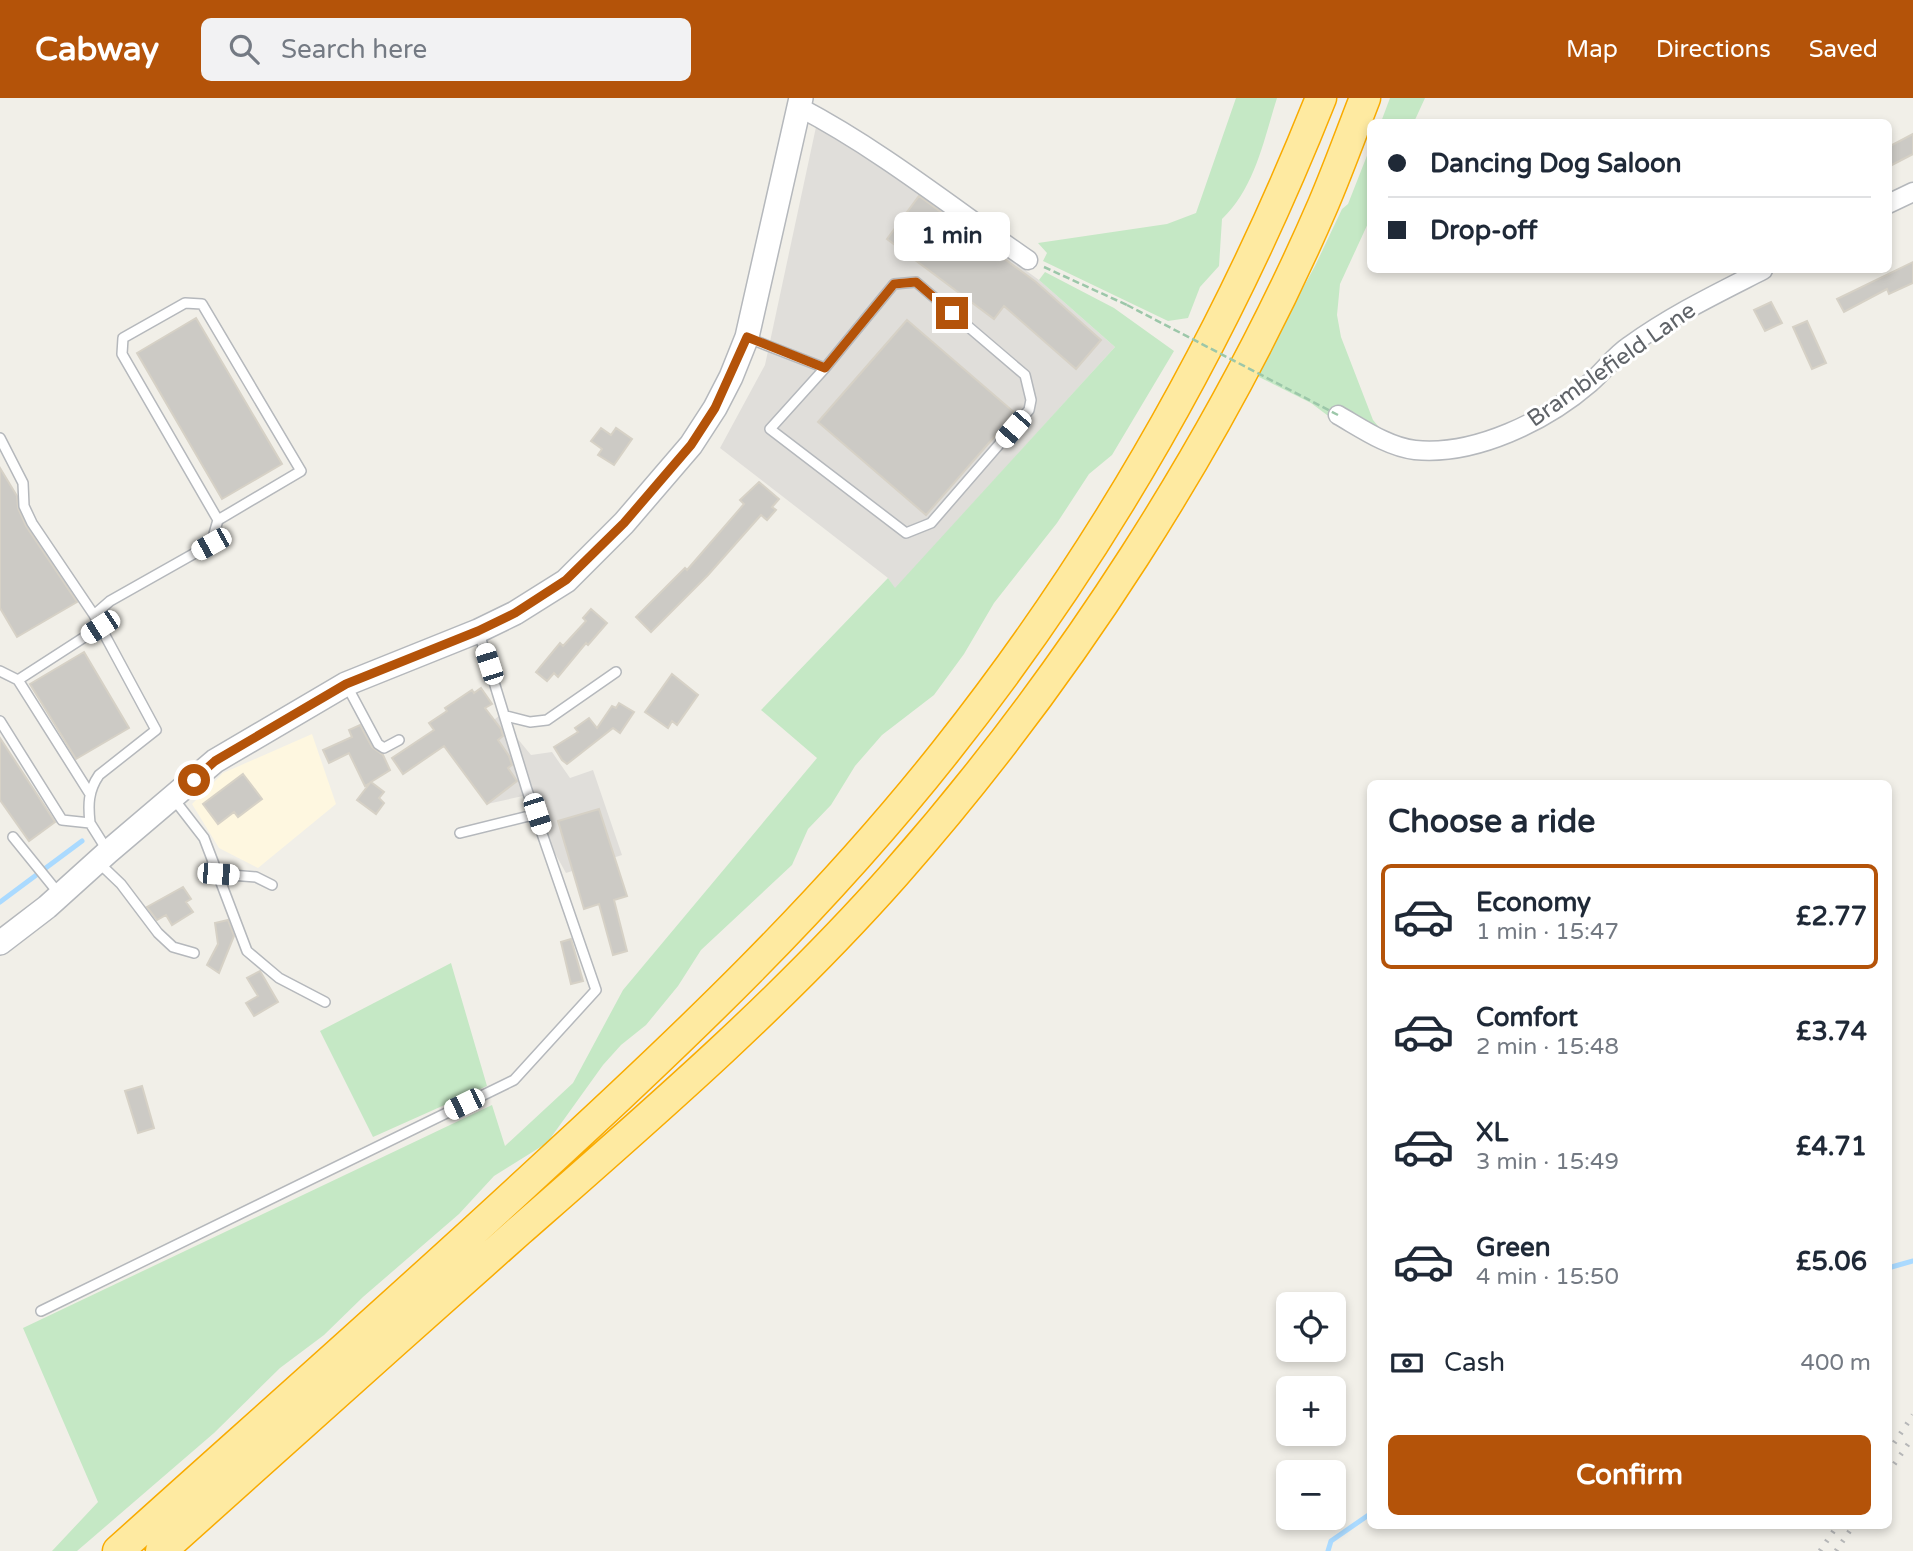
<!DOCTYPE html>
<meta charset="utf-8">
<style>
body{margin:0;font-family:"Varela Round",sans-serif;background:#f2f2f3;color:#1f2937;height:100vh;display:flex;flex-direction:column;font-size:26px;white-space:nowrap}
*{box-sizing:border-box;margin:0}
p{font-size:23px;color:#747a83}
.icon{flex:none;width:38px;height:38px;fill:none;stroke:currentColor;stroke-width:2;stroke-linecap:round;stroke-linejoin:round}
.map{position:relative;flex:1;overflow:hidden}
.panel{position:absolute;left:1367px;top:682px;width:525px;height:749px;display:flex;flex-direction:column;background:#fff;border-radius:10px;box-shadow:0 4px 10px #0003}
.panel>*{flex:none}
.banner{position:absolute;left:1367px;top:21px;width:525px;height:154px;border-radius:10px;box-shadow:0 4px 10px #0003;display:grid;align-content:center;height:154px;padding:0 21px;background:#fff}
.controls{position:absolute;left:1276px;top:1194px;display:grid;gap:14px}
.controls a{display:grid;place-items:center;width:70px;height:70px;border-radius:10px;background:#fff;box-shadow:0 4px 10px #0003;font-size:35px}
.end{position:absolute;width:32px;height:32px;margin:-16px;border:9px solid #b45309;background:#fff;box-shadow:0 0 0 4px #fff}
.from{border-radius:50%}
.bubble{position:absolute;height:49px;border-radius:10px;background:#fff;box-shadow:0 4px 10px #0003;font-size:23px;font-weight:700;line-height:49px;text-align:center}
.car{position:absolute;width:21px;height:42px;margin:-21px -10px;border-radius:9px;box-shadow:0 0 5px 2px #0007;background:linear-gradient(#fff 24%,#345 0 40%,#fff 0 76%,#345 0 86%,#fff 0)}
.banner b{display:flex;align-items:center;gap:24px;height:66px;font-size:26px}
.banner b+b{border-top:2px solid #e0e1e3}
.banner i{width:18px;height:18px;background:#1f2937}
ul{padding:0;list-style:none}
li{display:flex;align-items:center;gap:21px;height:105px;margin:0 14px 10px;padding:0 7px;border:4px solid transparent;border-radius:10px}
li div{flex:1}
li b{display:block;font-size:26px}
li em{font-style:normal;font-weight:700}
li.current{border-color:#b45309}
li>.icon{width:63px;height:63px;stroke-width:1.5}
h2{padding:0 21px;font-size:32px;line-height:84px}
.pay{display:flex;align-items:center;gap:18px;height:77px;padding:0 21px;font-size:26px}
.pay p{margin-inline-start:auto}
.button{display:flex;gap:14px;margin-top:auto;padding:14px 21px}
.button a{flex:1;height:80px;border-radius:10px;background:#b45309;color:#fff;font-size:28px;font-weight:700;line-height:80px;text-align:center}
header{display:flex;align-items:center;gap:42px;box-sizing:border-box;height:98px;padding:0 35px;background:#b45309;color:#fff}
header strong{font-size:33px}
nav{display:flex;gap:38px;margin-inline-start:auto;font-size:24px}
.search{width:490px;height:63px;background:#f2f2f3;display:flex;align-items:center;gap:18px;box-sizing:border-box;padding:0 24px;border-radius:10px;color:#747a83;font-size:26px}
.map>svg:first-child{display:block}
.commercial{fill:#fef7e0}
.industrial{fill:#e0deda}
.green{fill:#c5e8c5}
.lines{fill:none;stroke-linecap:round;stroke-linejoin:round}
.stream{stroke:#aadaff;stroke-width:5}
.building{fill:#cccac5;stroke:#d6d1c6;stroke-width:2}
.service-casing{stroke:#b5b8bc;stroke-width:12}
.minor-casing{stroke:#b5b8bc;stroke-width:21}
.tertiary-casing{stroke:#b5b8bc;stroke-width:26}
.trunk-casing{stroke:#f9ab00;stroke-width:33}
.path{stroke:#9cc7a9;stroke-width:2.5;stroke-dasharray:7 3.5;stroke-linecap:butt}
.service{stroke:#fff;stroke-width:9}
.minor{stroke:#fff;stroke-width:18}
.tertiary{stroke:#fff;stroke-width:23}
.trunk{stroke:#feeaa1;stroke-width:30}
.rail{stroke:#b6b7b8;stroke-width:5;stroke-dasharray:2 9;stroke-linecap:butt}
.path-bridge{stroke:#9cc7a9;stroke-width:2.5;stroke-dasharray:7 3.5;stroke-linecap:butt}
.route{stroke:#b45309;stroke-width:9}
.labels{text-anchor:middle;stroke-width:6;stroke-linejoin:round;paint-order:stroke}
.street-label{font-size:23px;fill:#5f6368;stroke:#fff}
</style>
<header>
<strong>Cabway</strong>
<div class="search"><svg class="icon" aria-label="search" viewBox="0 0 24 24"><circle cx="10" cy="10" r="6"/><path d="M15 15l6 6"/></svg>Search here</div>
<nav><a>Map</a><a>Directions</a><a>Saved</a></nav>
</header>
<div class="map">
<svg width="1913" height="1453" viewBox="0 0 1913 1453">
<rect width="100%" height="100%" fill="#f1efe8"/>
<path class="commercial" d="M312,636L336,706L258,770L219,750L192,706L223,675Z"/>
<path class="industrial" d="M816,29L906,85L1039,182L1115,249L895,491L888,480L720,350L765,267Z
M499,618L531,657L552,654L570,680L593,672L622,757L566,775L523,698L487,706L450,656Z"/>
<path class="green" d="M1236,0H1277C1264,41 1255,90 1222,121L1219,168L1200,189L1188,220L1168,223L1043,163L1047,155L1038,145L1167,126L1196,115Z
M1390,0H1425L1414,24H1381Z
M1370,50V121L1340,186L1337,217L1341,239L1373,322L1388,340L1327,317L1311,305L1255,277L1315,168L1342,111L1348,106Z
M1045,174L1114,210L1174,253L1112,357L1089,376L1057,425L994,505L964,556L934,597L882,637L855,668L831,707L808,731L792,767L701,852L678,888L646,927L621,947L603,967L547,1045L494,1078L459,1116L363,1199L324,1237L280,1270L214,1335L91,1441L77,1453H52L98,1404L23,1230L492,1007L505,1048L573,985L623,892L817,660L761,612L888,480L895,490L1115,249L1039,182Z
M451,865L487,988L373,1039L320,933Z"/>
<g class="lines">
<path class="stream" d="M0,804L82,743
M1888,1170L1913,1163
M1328,1453L1331,1443L1370,1416"/>
</g>
<path class="building" d="M1913,36V56L1888,69V49Z
M919,98L1036,184L1101,242L1076,271L1004,208L994,221L887,141Z
M1913,164V185L1889,196L1887,191L1844,214L1837,201Z
M1771,204L1782,225L1765,233L1754,212Z
M196,220L282,366L222,401L137,255Z
M907,222L1015,315L926,417L818,324Z
M1807,223L1826,265L1812,271L1793,229Z
M601,330L611,337L616,330L632,341L614,367L598,357L602,351L591,343Z
M0,370L17,398L18,410L26,428L77,504L17,539L0,510Z
M759,384L779,401L772,409L776,412L767,422L761,417L708,477L651,534L636,519L685,470L687,472L744,406L740,402Z
M591,511L607,525L588,547L586,545L558,579L554,575L547,583L536,574L560,545L563,548L586,523L583,520Z
M84,554L129,630L76,661L30,586Z
M672,576L698,597L677,627L672,623L668,630L645,614Z
M481,590L492,606L485,610L501,631L503,638L498,642L509,658L512,667L508,670L517,683L487,706L444,648L403,676L392,660L434,632L429,625L447,613L445,610L472,592L474,595Z
M619,605L634,614L620,635L613,630L567,666L562,662L554,649L578,634L575,630L589,620L597,630L612,608L616,610Z
M360,627L372,649L383,657L390,672L371,684L384,694L379,700L384,705L376,716L357,702L370,685L365,688L349,655L329,665L323,652L352,639L349,632Z
M0,640L55,724L29,743L0,702Z
M243,676L262,701L238,719L234,714L218,726L203,706Z
M599,711L627,798L614,802L627,853L613,857L599,806L584,811L558,723Z
M183,789L191,801L186,804L193,814L172,827L166,817L157,822L147,809Z
M228,822L234,838L219,875L207,867L218,846L215,825Z
M571,841L583,883L571,886L561,844Z
M260,873L278,904L254,918L246,905L258,898L247,880Z
M142,988L154,1030L138,1035L125,993Z"/>
<g class="lines">
<g class="service-casing">
<path id="service" d="M748,240L825,270L894,186L916,184L1025,277L1031,302L1029,312L931,425L906,435L770,331L825,270
M0,340L23,385L24,408L32,425L94,517
M0,573L18,582
M347,588L378,646L384,650L399,642
M506,618L530,624L547,622L616,574
M0,623L62,722L90,725L107,752
M90,696L18,582L100,529
M173,700L204,740L247,853L279,880L325,904
M90,725C88,707 88,693 99,677L156,632L94,517L110,503L211,446L218,422L301,373L202,206L185,205L123,240L122,256L218,422
M460,735L537,716
M13,739L60,797
M98,764L121,786L158,835L173,849L194,855
M218,776L256,779L272,787
M41,1213L514,982L596,892L527,692L479,535"/>
</g>
<g class="minor-casing">
<path id="minor" d="M799,9C881,52 953,110 1028,162
M1888,106L1913,94
M1338,317C1361,330 1388,349 1415,352C1475,358 1546,323 1590,285C1604,273 1614,258 1629,248C1672,217 1716,196 1763,172"/>
</g>
<g class="tertiary-casing">
<path id="tertiary" d="M0,845L47,809L108,754L215,663L346,586L478,533L515,515L566,483L624,425L691,347L715,310L731,279L747,239L801,0"/>
</g>
<g class="trunk-casing">
<path id="trunk" d="M118,1453C258,1327 400,1202 538,1074C682,942 824,807 945,654C1103,455 1227,236 1321,0
M161,1453C281,1346 399,1239 519,1133C649,1019 780,906 895,776C1066,582 1220,345 1323,107C1338,72 1351,36 1365,0"/>
</g>
<path class="path" d="M1044,169L1127,207"/>
<use href="#service" class="service"/>
<use href="#minor" class="minor"/>
<use href="#tertiary" class="tertiary"/>
<use href="#trunk" class="trunk"/>
<path class="rail" d="M1888,1354L1913,1317
M1888,1375L1913,1339
M1820,1453L1837,1428
M1836,1453L1853,1428"/>
<path class="path-bridge" d="M1127,207L1338,317"/>
</g>
<g class="lines">
<path class="route" d="M194,682L215,663L346,586L478,533L515,515L566,482L624,425L691,347L715,310L747,239L825,270L894,186L916,184L952,215"/>
</g>
<g class="labels">
<g class="street-label">
<text transform="translate(1611 266) rotate(-35)" y="8">Bramblefield Lane</text>
</g>
</g>
</svg>
<div class="controls">
<a><svg class="icon" aria-label="locate" viewBox="0 0 24 24"><circle cx="12" cy="12" r="6"/><path d="M12 2v4M12 18v4M2 12h4M18 12h4"/></svg></a>
<a>+</a>
<a>−</a>
</div>
<i class="end from" style="left:194px;top:682px"></i>
<i class="end" style="left:952px;top:215px"></i>
<div class="bubble" style="left:894px;top:114px;width:116px">1 min</div>
<i class="car" style="left:1013px;top:331px;rotate:221deg"></i>
<i class="car" style="left:211px;top:446px;rotate:241deg"></i>
<i class="car" style="left:100px;top:529px;rotate:237deg"></i>
<i class="car" style="left:489px;top:566px;rotate:342deg"></i>
<i class="car" style="left:537px;top:716px;rotate:162deg"></i>
<i class="car" style="left:218px;top:776px;rotate:94deg"></i>
<i class="car" style="left:464px;top:1006px;rotate:244deg"></i>
<div class="banner">
<b><i class="from"></i>Dancing Dog Saloon</b>
<b><i></i>Drop-off</b>
</div>
<section class="panel">
<h2>Choose a ride</h2>
<ul>
<li class="current"><svg class="icon" aria-label="car" viewBox="0 0 24 24"><path d="M5 17H2v-5l4-1 3-4h7l3 4 3 1v5h-3M9 17h6M6 11h13"/><circle cx="7" cy="17" r="2"/><circle cx="17" cy="17" r="2"/></svg><div><b>Economy</b><p>1 min · 15:47</p></div><em>£2.77</em></li>
<li><svg class="icon" aria-label="car" viewBox="0 0 24 24"><path d="M5 17H2v-5l4-1 3-4h7l3 4 3 1v5h-3M9 17h6M6 11h13"/><circle cx="7" cy="17" r="2"/><circle cx="17" cy="17" r="2"/></svg><div><b>Comfort</b><p>2 min · 15:48</p></div><em>£3.74</em></li>
<li><svg class="icon" aria-label="car" viewBox="0 0 24 24"><path d="M5 17H2v-5l4-1 3-4h7l3 4 3 1v5h-3M9 17h6M6 11h13"/><circle cx="7" cy="17" r="2"/><circle cx="17" cy="17" r="2"/></svg><div><b>XL</b><p>3 min · 15:49</p></div><em>£4.71</em></li>
<li><svg class="icon" aria-label="car" viewBox="0 0 24 24"><path d="M5 17H2v-5l4-1 3-4h7l3 4 3 1v5h-3M9 17h6M6 11h13"/><circle cx="7" cy="17" r="2"/><circle cx="17" cy="17" r="2"/></svg><div><b>Green</b><p>4 min · 15:50</p></div><em>£5.06</em></li>
</ul>
<div class="pay"><svg class="icon" aria-label="cash" viewBox="0 0 24 24"><path d="M3 7h18v10H3z"/><circle cx="12" cy="12" r="2"/></svg>Cash<p>400 m</p></div>
<div class="button"><a>Confirm</a></div>
</section>
</div>
